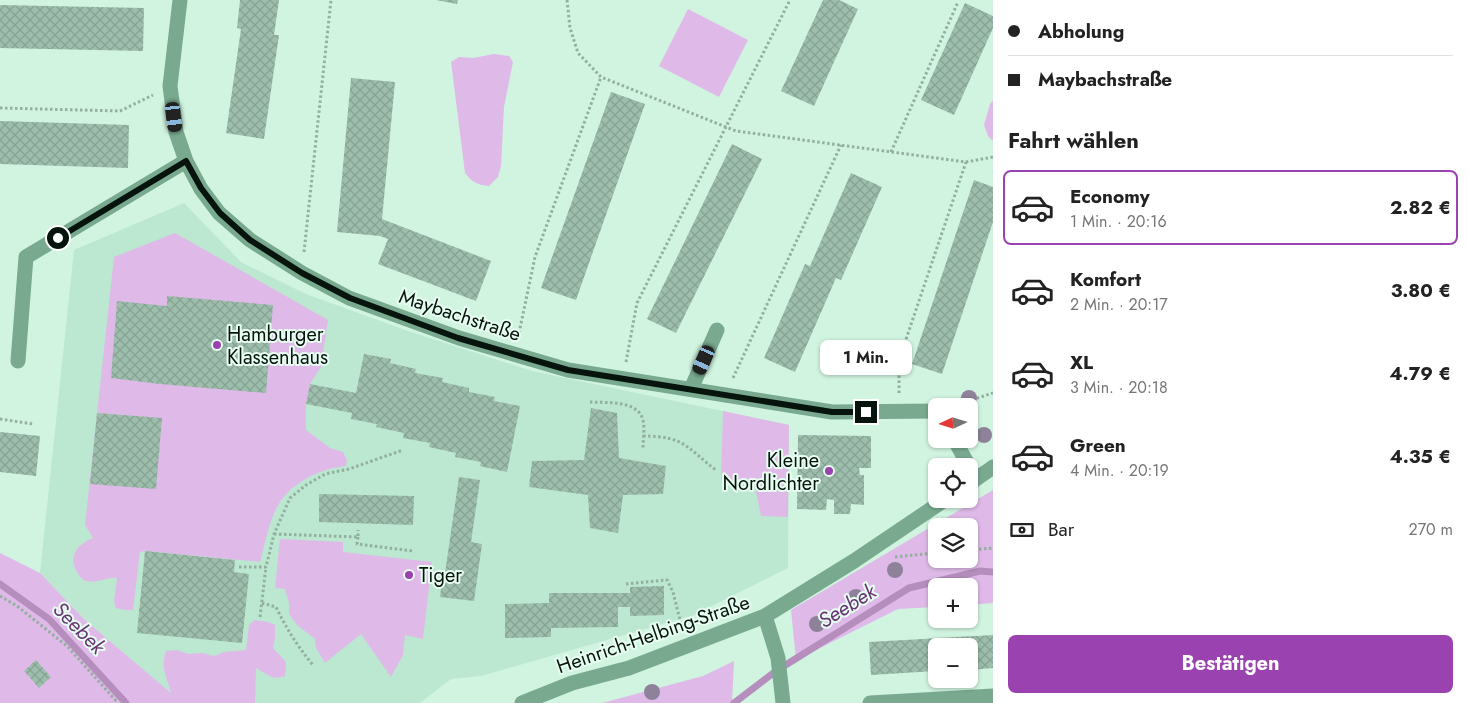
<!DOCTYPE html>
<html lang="de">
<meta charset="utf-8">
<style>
body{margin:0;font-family:Jost,sans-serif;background:#f6f6f6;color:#222;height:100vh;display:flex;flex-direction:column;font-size:19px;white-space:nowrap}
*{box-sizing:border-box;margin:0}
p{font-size:16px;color:#767676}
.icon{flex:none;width:28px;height:28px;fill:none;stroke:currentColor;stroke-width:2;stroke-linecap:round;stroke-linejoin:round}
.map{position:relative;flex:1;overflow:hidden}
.sheet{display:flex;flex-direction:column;background:#fff;width:475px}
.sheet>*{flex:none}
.top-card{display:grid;align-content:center;height:110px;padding:0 15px;background:#fff}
.needle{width:32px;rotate:266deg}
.buttons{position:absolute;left:928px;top:398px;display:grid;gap:10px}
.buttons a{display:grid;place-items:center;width:50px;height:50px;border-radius:8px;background:#fff;box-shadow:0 1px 4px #0004;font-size:25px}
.end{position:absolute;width:22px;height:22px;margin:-11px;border:6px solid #07140d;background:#fff;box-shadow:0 0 0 2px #fff}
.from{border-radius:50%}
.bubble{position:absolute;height:35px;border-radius:8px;background:#fff;box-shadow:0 1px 4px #0004;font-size:16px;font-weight:700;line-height:35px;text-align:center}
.car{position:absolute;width:15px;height:30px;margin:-15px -8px;border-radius:6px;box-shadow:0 0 4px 1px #0007;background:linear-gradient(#222 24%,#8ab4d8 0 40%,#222 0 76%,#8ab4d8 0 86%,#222 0)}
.top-card b{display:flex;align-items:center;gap:18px;height:48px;font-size:19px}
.top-card b+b{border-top:1px solid #e0e0e0}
.top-card i{width:12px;height:12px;background:#222}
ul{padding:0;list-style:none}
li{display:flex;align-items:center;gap:15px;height:75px;margin:0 10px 8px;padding:0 5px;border:2px solid transparent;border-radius:8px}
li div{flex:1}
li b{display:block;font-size:19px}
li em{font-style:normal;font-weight:700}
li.on{border-color:#9a42af}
li>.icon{width:45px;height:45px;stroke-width:1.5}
h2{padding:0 15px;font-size:22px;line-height:60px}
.pay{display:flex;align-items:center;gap:12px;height:55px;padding:0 15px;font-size:19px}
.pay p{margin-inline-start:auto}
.button{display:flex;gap:10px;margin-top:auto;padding:10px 15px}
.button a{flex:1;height:58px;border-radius:8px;background:#9a42af;color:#fff;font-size:20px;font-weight:700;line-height:58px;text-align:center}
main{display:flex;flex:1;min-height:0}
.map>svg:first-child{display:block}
.built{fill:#bce7d0}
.green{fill:#dfbae8;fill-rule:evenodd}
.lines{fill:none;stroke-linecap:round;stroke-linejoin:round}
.stream{stroke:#b58ebe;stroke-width:7}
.building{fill:url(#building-cross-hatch)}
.path{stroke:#93af9f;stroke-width:3;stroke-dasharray:2.5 2.5;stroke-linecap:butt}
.minor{stroke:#79aa90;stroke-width:15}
.tree{fill:#8d829a}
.route{stroke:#07140d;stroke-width:6}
.poi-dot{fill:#9a42af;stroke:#e8fdf2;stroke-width:2}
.labels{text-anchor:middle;stroke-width:4;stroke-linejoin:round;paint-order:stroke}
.street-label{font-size:20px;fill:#07140d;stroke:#e8fdf2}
.poi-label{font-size:20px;fill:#07140d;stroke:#e8fdf2;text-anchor:start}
.water-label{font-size:21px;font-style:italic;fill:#683674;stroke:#e8fdf2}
</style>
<main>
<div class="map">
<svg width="993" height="703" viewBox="0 0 993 703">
<defs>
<pattern id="building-cross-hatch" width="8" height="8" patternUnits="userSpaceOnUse" patternTransform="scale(1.25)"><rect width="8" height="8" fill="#9dbeac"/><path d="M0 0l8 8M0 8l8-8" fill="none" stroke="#86a293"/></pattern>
</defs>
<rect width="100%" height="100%" fill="#d1f4e0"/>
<path class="built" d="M184,203L241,262L306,294L408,331L532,371L789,425L788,568L694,615L481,676L451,679L420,703H197L172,694L85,620L40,573L74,250Z"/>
<path class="green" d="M688,9L748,40L719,97L659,66Z
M494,54L509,56L513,62L504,107L501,166L498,177L489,186C477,185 472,182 465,173L451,62L459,57L473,58Z
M993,100V141L988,136L984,125L990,104Z
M175,233L328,320L321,367L310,384L306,404V430L330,448L343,452L347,460L346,466C319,469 289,483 276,509C268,525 265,545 260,562L145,551L140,552L133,610H125L116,608L114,601L117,578C106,576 98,585 83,580C67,563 71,547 93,538L85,525L114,257Z
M723,411L789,425L788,517L761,516L754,482L721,480Z
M993,490V603L969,605V586H936V607L898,609L796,660L791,610ZM936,526H969V559H936Z
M280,539L343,542V552L432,562L423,639L405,635L403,655L391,677L361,634L325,663L316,648L315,639L297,625L289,614V603L285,589L275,588Z
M0,553L40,573L85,620L171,693C167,677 160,669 166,651L177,650L188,654L203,653L214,656L224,652L246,650L249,625L254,620L268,622L275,625V638L273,648L286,662L285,676C272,681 267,674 256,668L255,703H0Z
M734,661L732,703H602L703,676Z"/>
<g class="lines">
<path class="stream" d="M0,584L49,619L126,703
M734,703L776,671L909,588L980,571L993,572"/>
</g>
<path class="building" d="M240,0H279L274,35H279L264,139L226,133L241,29L237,28Z
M436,0H458L457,4Z
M823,0H839L858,9L814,106L781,91Z
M965,3L993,16V28L954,115L921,100Z
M0,5L144,8L143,51L0,48Z
M351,78L395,82L382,219L491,261L476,301L378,264L388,239L380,236L337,232Z
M611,92L645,104L576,300L541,288Z
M0,121L129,125L128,168L0,164Z
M732,144L762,159L676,333L647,319Z
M851,173L882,187L841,280L836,278L795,372L764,358L805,264L810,266Z
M974,180L993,187V222L942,374L912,364Z
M167,296L273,305L266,393L160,384L111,378L117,301L167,306Z
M364,354L391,359L390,363L416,369L415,373L443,378L442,382L469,388V392L495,397L494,401L520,406L507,472L480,466L481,462L455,457L456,453L429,447L430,443L403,438L404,433L376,427L377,424L351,419L352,413L306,404L310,384L356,393Z
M591,408L617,413L619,458L666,466L663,494L623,495L618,533L590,528L588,495L529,487L532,461L584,460Z
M97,413L162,418L156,489L90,484Z
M0,432L40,436L36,476L0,472Z
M798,435L871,436V468H859L860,475H864V505L851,504L850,514H834V500L827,499L826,510L797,509Z
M459,477L480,480L471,542L482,544L474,601L440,597L442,580H444Z
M319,494L414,496L413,525L319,522Z
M145,551L235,560L234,572L249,574L242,643L137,633Z
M664,586V615L630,616V607H618V627L551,628V637L505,638V604L549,603V593H630V587Z
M993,635V668L969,670V646H936V671L871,675L869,642Z
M36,660L51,677L39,688L24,671Z"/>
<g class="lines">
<path class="path" d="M567,0L570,28L578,53L601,77L736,131L966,162L993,157
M0,108L120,111L153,95
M891,152L958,2
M304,252L331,0
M518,338L535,257L601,77
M626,362L637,303L790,0
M733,378L841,145
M899,393V360L966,162
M590,402C607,403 638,400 643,420C645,429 643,439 643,448
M953,406L993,393
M0,419L33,424
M643,436C685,436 687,448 717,471
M274,534L358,537V530
M358,537L357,544L413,551
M969,550L993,548
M895,557L936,553
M239,567H266L274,534L290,498L306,485L325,474L349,469L403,450
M626,584L667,580L673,592L682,628
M0,596L17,606L67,646L118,703
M262,603L276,607C286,628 298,647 313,665
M260,617L266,567"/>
<path class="minor" d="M180,0L170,86L176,132L186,161L201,189L219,213L250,240L302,273L349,298L459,338L568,370L832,412L936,411
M18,361L26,257L186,161
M691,389L717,330
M954,439L976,479
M969,484L993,467
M765,616L778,658L783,703
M522,703L572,683L629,668L765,616L854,561L946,499
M870,703L993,696"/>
</g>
<g class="tree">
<circle cx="969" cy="398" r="8"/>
<circle cx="984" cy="435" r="8"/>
<circle cx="895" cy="570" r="8"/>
<circle cx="856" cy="597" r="8"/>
<circle cx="817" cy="624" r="8"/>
<circle cx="652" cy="692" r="8"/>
</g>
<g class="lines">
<path class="route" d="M58,238L186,161L201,188L220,213L250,240L302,273L350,298L458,338L568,370L832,412H866"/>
</g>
<g class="poi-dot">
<circle cx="217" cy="345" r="5"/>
<circle cx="829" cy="471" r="5"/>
<circle cx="409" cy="575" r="5"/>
</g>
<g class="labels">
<g class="street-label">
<text transform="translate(460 315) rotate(18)" y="7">Maybachstraße</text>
<text transform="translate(653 634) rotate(-19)" y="7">Heinrich-Helbing-Straße</text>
</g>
<g class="poi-label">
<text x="227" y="341">Hamburger<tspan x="227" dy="23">Klassenhaus</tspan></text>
<text x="819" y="467" text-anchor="end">Kleine<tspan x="819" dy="23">Nordlichter</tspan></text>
<text x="419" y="582">Tiger</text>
</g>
<g class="water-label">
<text transform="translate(847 606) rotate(-32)" y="7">Seebek</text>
<text transform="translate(79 628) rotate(45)" y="7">Seebek</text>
</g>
</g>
</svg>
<div class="buttons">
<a><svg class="needle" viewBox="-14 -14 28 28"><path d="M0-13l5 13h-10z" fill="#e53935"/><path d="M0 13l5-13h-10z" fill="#767676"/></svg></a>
<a><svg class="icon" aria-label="locate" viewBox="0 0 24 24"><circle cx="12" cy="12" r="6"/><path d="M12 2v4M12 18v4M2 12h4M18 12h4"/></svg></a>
<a><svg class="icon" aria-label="layers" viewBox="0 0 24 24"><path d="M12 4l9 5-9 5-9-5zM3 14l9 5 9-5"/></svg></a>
<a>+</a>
<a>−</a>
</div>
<i class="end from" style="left:58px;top:238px"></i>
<i class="end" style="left:866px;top:412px"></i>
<div class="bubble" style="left:820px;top:340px;width:92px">1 Min.</div>
<i class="car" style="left:174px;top:117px;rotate:173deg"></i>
<i class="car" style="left:704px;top:360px;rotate:204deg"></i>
</div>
<section class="sheet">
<div class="top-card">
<b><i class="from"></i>Abholung</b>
<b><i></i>Maybachstraße</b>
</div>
<h2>Fahrt wählen</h2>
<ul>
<li class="on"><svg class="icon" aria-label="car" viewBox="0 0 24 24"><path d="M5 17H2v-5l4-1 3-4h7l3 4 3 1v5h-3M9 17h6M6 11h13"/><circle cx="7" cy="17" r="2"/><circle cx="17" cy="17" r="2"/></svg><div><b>Economy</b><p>1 Min. · 20:16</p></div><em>2.82 €</em></li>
<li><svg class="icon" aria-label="car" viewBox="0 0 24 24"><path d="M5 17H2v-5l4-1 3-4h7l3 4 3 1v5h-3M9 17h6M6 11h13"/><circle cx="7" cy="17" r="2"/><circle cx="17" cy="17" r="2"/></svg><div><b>Komfort</b><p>2 Min. · 20:17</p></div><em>3.80 €</em></li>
<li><svg class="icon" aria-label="car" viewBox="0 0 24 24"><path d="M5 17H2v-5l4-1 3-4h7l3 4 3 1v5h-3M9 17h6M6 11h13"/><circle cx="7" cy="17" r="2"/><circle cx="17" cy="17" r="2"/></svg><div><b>XL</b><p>3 Min. · 20:18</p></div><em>4.79 €</em></li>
<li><svg class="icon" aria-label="car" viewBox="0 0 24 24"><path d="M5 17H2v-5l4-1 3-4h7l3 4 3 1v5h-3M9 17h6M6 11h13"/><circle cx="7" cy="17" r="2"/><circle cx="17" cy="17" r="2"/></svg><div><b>Green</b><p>4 Min. · 20:19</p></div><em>4.35 €</em></li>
</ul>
<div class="pay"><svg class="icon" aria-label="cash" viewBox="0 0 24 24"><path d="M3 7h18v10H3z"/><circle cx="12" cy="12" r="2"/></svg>Bar<p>270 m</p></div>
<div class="button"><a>Bestätigen</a></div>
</section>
</main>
